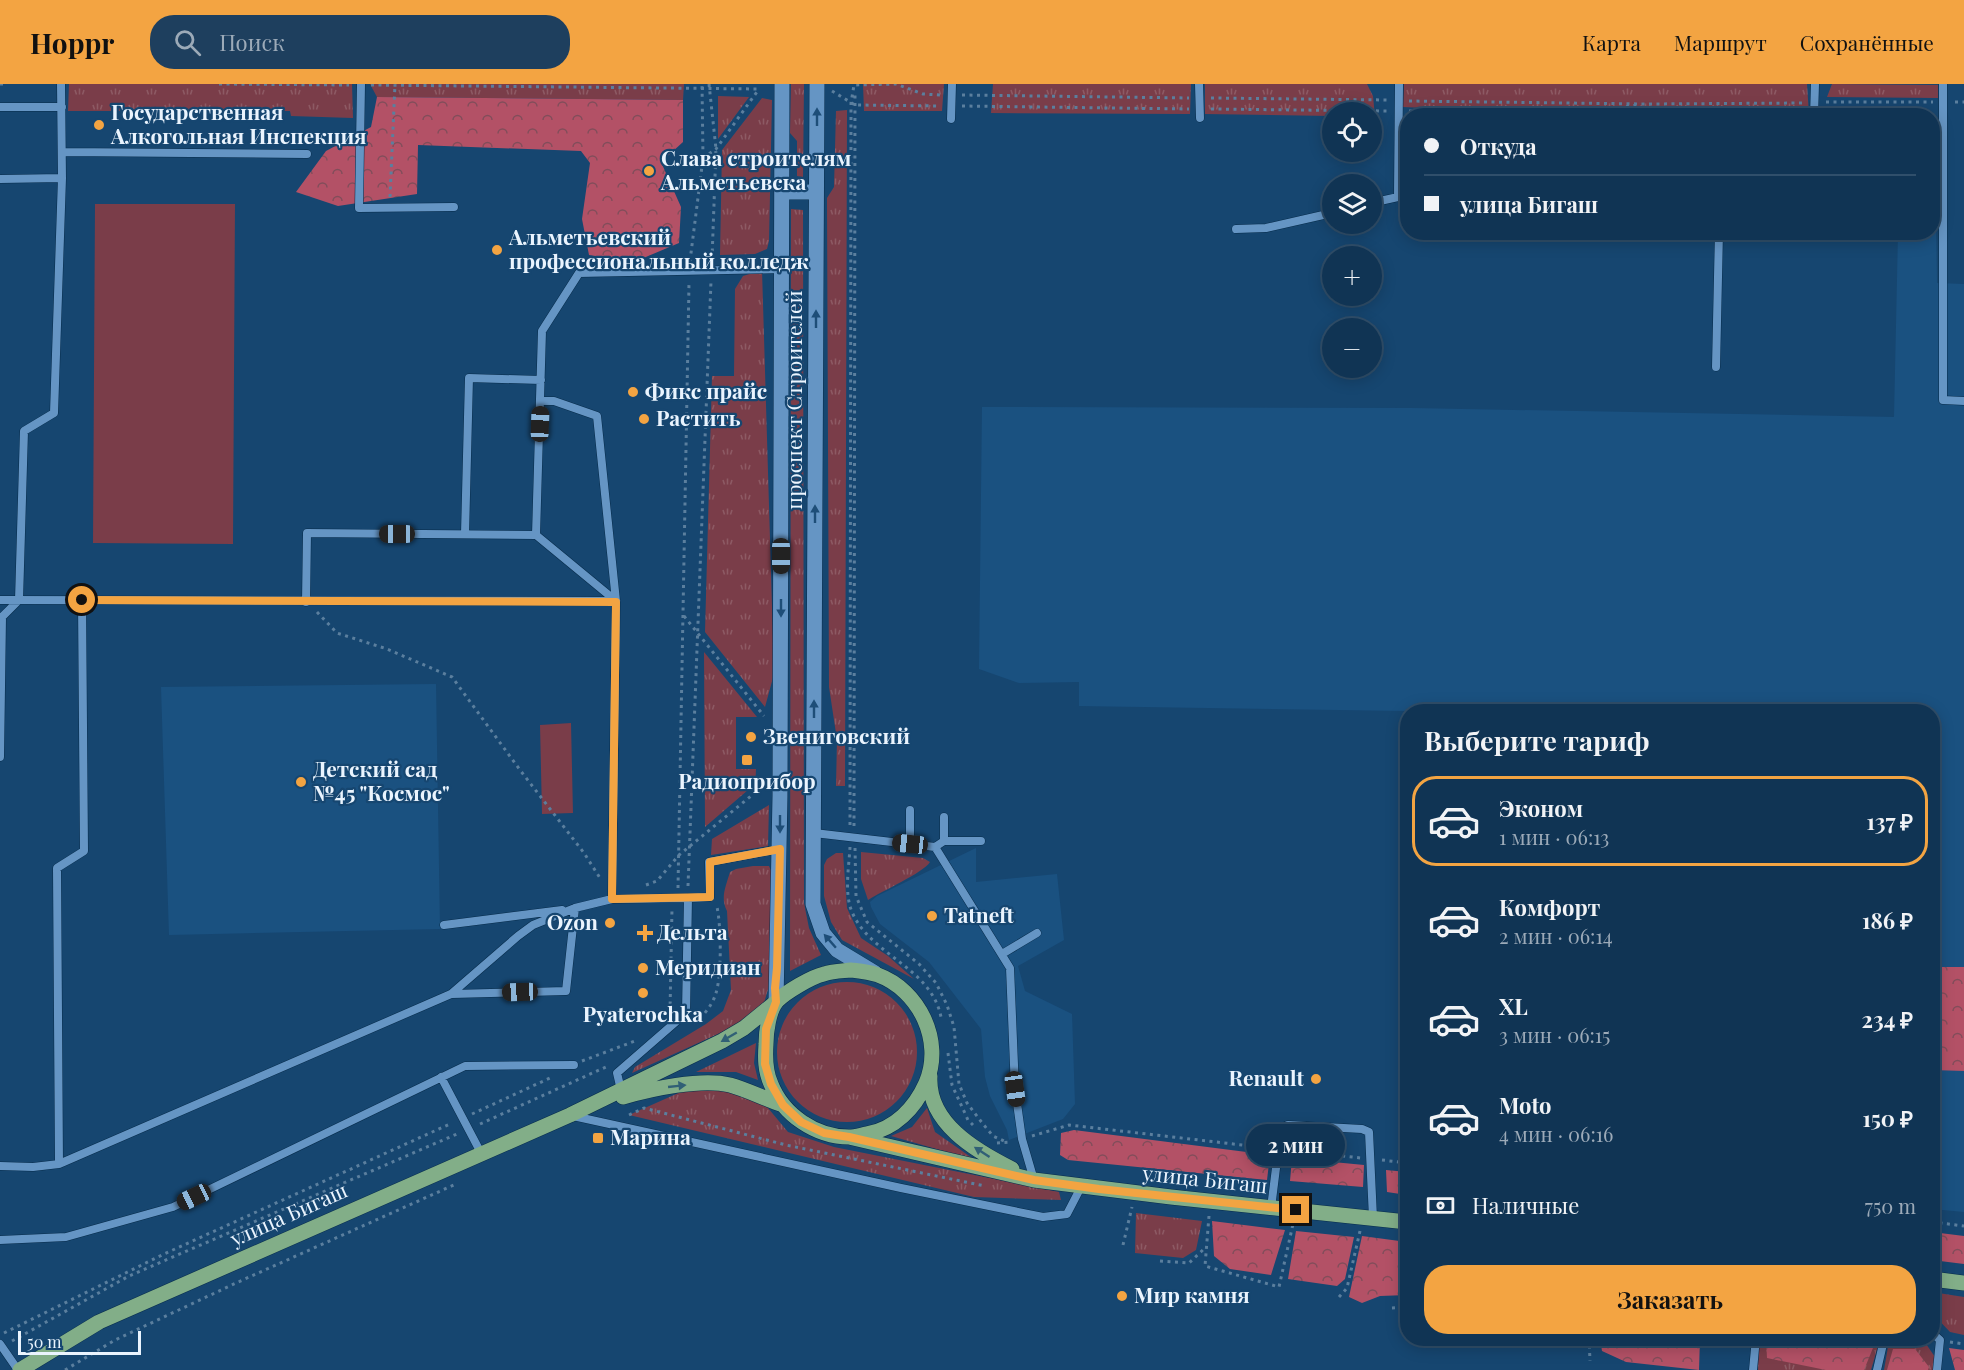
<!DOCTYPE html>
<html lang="ru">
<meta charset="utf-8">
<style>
body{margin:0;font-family:"Playfair Display",serif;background:#1e3f5e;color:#f1f3f6;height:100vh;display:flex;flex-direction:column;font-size:22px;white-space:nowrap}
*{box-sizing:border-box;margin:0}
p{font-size:20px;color:#9caab8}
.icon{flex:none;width:33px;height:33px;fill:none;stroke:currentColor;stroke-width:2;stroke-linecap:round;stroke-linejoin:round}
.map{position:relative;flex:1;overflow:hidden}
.details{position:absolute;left:1400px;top:620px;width:540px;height:642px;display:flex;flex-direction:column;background:#103454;border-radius:24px;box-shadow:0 3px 15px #0003,0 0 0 2px #304f6b}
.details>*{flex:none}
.banner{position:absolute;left:1400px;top:24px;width:540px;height:132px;border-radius:24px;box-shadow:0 3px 15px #0003,0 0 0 2px #304f6b;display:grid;align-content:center;height:132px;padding:0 24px;background:#103454}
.controls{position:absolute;left:1322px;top:18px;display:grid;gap:12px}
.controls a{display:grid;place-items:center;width:60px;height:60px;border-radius:50%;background:#103454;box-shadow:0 3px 15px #0003,0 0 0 2px #304f6b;font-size:30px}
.scale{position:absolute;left:18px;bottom:15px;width:123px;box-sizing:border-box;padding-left:6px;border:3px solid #eaf4fe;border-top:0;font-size:16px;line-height:21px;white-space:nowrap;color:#eaf4fe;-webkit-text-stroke:4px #164670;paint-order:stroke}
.end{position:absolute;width:27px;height:27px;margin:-14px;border:8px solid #f3a442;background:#111;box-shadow:0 0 0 3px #111}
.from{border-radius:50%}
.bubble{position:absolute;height:42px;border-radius:21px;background:#103454;box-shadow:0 3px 15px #0003,0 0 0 2px #304f6b;font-size:20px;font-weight:700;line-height:42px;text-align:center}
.car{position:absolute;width:18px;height:36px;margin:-18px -9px;border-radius:8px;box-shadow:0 0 4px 2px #0007;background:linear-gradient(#222 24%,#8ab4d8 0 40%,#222 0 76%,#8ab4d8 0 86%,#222 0)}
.banner b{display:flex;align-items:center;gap:21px;height:57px;font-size:22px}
.banner b+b{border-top:2px solid #304f6b}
.banner i{width:15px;height:15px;background:#f1f3f6}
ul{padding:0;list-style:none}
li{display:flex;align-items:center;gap:18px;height:90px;margin:0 12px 9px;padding:0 12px;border:3px solid transparent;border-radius:24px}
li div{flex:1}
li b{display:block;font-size:22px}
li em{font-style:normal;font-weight:700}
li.active{border-color:#f3a442}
li>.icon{width:54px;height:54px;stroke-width:1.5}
h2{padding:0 24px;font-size:27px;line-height:72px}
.pay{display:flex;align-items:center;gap:15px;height:66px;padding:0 24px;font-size:22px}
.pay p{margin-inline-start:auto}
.cta{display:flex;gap:12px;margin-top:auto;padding:12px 24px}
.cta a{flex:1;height:69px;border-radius:24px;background:#f3a442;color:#111;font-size:24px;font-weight:700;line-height:69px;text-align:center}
header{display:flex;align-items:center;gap:36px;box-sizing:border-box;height:84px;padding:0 30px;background:#f3a442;color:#111}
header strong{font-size:28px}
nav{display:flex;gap:33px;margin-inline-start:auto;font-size:21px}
.search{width:420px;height:54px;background:#1e3f5e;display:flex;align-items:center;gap:15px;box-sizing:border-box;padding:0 21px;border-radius:24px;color:#9caab8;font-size:22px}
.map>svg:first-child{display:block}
.built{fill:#1a5180}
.grass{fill:url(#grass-tufts)}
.forest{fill:url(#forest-crowns)}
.park{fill:#7a3d49}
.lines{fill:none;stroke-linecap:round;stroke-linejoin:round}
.service-casing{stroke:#072c4b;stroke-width:9}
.tertiary-casing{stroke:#072c4b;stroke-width:16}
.primary-casing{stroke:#072c4b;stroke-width:16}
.path{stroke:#5b7f9e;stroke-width:3;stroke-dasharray:3 4.5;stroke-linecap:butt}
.service{stroke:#6595c4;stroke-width:8}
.tertiary{stroke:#6595c4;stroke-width:15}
.primary{stroke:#82ae88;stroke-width:15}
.oneway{fill:#1e4e78}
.oneway2{fill:#316076}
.route{stroke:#f3a442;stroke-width:8}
.poi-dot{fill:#f3a442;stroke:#164670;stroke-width:2}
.labels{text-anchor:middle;stroke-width:4.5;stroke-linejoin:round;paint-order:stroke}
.poi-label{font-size:21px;font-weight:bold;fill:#eaf4fe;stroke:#164670;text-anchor:start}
.street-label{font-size:21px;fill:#eaf4fe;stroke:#164670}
</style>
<header>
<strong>Hoppr</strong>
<div class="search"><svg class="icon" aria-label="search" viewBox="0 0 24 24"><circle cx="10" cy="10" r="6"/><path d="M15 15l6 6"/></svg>Поиск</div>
<nav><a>Карта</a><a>Маршрут</a><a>Сохранённые</a></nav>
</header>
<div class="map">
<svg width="1964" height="1286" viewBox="0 0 1964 1286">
<defs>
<pattern id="grass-tufts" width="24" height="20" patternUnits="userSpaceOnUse" patternTransform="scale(1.5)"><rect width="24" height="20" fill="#7a3d49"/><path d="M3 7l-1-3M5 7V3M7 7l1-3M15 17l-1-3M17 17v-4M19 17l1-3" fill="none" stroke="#8d5a64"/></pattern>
<pattern id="forest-crowns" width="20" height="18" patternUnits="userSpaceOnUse" patternTransform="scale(1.5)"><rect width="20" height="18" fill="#b35166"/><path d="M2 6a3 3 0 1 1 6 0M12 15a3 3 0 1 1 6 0" fill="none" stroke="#824d5a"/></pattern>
</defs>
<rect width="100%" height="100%" fill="#164670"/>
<path class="built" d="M1932,64H1935L1937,199L1964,200V1128L1932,1125V627H1467V625L1433,624L1432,627H1407L1079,622V598L1019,599L979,585L982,323L1412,324L1894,333L1898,149L1932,148Z
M436,600L440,845L169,851L161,603Z
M976,764V798L1057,790L1064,856L1018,882L1025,907L1072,930L1075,1020L1063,1035L1009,1056L1007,1046L990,1012L985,993L981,945L929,878L880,840L871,823L870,818L877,812Z"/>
<path class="grass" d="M69,0H352L353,34L291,32L290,27H68Z
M370,0H684L683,16L377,13Z
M791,0H804L803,93L797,92V57L790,49Z
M863,0H944L942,27H864Z
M993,0H1191L1190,30L991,29Z
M1205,0H1367L1373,12L1375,33H1371V28H1332V32L1205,30Z
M1404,0H1807L1809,31H1585L1403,23Z
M1832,0L1938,1V14L1827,13Z
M718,12L749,13L718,55Z
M762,14L772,16L769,157L767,165L755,170L720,171L722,66Z
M847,26L845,702H836L837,656L829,603L827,114L834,103L836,27Z
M791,125L803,126L804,819L809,844L821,871L790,887Z
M762,186L774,590L765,623L705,548L712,292H734L735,205L743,192Z
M704,568L757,633H736V685H756L755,706H748L705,743Z
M769,721L768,762L711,771L712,755Z
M861,768L923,774L930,778C923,789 882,807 868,816L861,795Z
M836,769H843L847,824L861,854L888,872L914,895L842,856L831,838L824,812V781L827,775Z
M753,782H769L772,789L773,859L769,902L764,919L740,940L632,989L635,983L706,940L723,927L731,906L727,827C720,814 726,802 730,788L736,785Z
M777 968a70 70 0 1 1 140 0a70 70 0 1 1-140 0Z
M756,959L754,979L758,996L736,988H696Z
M714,1006L747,1011L768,1024L788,1048L834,1063L1059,1108L1061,1116L974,1113L629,1031L683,1007Z
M927,1024L935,1048L975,1076L891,1052L912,1043Z
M1136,1129L1202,1137L1196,1166L1183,1174L1135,1169Z
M1932,1208L1964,1213V1251L1950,1248L1932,1229Z
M1759,1254H1882L1878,1262L1871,1286H1758Z
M1893,1254H1922L1935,1273L1933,1286H1884L1888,1263Z"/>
<path class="forest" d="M377,13L683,16V58L661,78L681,123L679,159L634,178L589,171L582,135L590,79L581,67L418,61L417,110L338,122L296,108L326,67L371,43Z
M1932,883H1964V987L1932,986Z
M1074,1046L1270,1071L1267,1096L1068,1076L1060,1071L1061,1049Z
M1292,1074L1364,1081L1363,1103L1290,1097Z
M1386,1086L1407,1088V1111L1387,1108Z
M1212,1137L1285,1146L1271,1191L1230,1185L1214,1172Z
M1296,1147L1354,1153L1345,1195L1337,1202L1288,1195Z
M1932,1148L1964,1152V1180L1932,1176Z
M1362,1152L1407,1158V1211L1380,1212L1362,1219L1349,1213Z
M1600,1254H1700L1699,1286L1626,1278L1602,1267Z
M1766,1254H1877L1864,1286H1826L1767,1274Z
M1949,1264L1964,1266V1286H1955Z
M1893,1265H1915L1929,1283L1928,1286H1887Z"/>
<path class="park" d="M95,120H235L233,460L93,459Z
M571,639L573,729L542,730L540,641Z"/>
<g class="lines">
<g class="service-casing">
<path id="service" d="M361,0L359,124L454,123
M1199,0L1200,34
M1943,0V316L1964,317
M0,23H62
M1814,32L1815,0
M951,35L952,0
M62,68L307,70
M0,95L62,94
M1371,119L1398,113L1399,0
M1236,145L1266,144L1332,129
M1716,283L1719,148
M541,317H554L597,332L616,517L612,815
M465,450L469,294L541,296
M0,516L616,517
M616,517L536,451L542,247L579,189L781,185
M306,518L307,449L536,451
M0,673L2,533L19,516L24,347L54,329L62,94L61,0
M814,749L935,763L944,757H981
M944,757V733
M910,760V726
M935,763L1010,884L1015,1005L1022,1055L1034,1096
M444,841L562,826
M1002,870L1037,849
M452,910L566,907L575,824
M441,993L481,1069
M621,1006L617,989L686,929L688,814L710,813L709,778L780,765
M573,1032L901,1104L1043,1133L1067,1130L1081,1103
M59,1080L57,784L84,767L82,516
M0,1082L33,1083L59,1080L451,910L518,852L533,841L575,824L612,815L688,814
M1271,1124L1281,1044L1288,1041L1362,1045L1369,1048L1373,1134
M0,1156L66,1153L173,1123L465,982L574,981
M1932,1249L1940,1256L1937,1286
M0,1260L18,1286
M1753,1286L1756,1254
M1877,1286L1883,1260L1887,1254"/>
</g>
<g class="tertiary-casing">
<path id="tertiary" d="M817,0L813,820L823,849L837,866L875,889
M782,108H816
M776,918L780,712L782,0"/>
</g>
<g class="primary-casing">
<path id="primary" d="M851,886C859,887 869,888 878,891C919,906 944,957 926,999C915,1024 895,1045 867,1050C861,1051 855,1053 849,1053C816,1053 783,1031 771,1000C765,987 765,974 766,960C766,948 769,926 777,917C786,908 811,893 824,890C833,887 842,887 851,886Z
M930,992C927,1039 976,1067 1012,1085
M623,1013C651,1005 701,994 730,1001C748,1006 765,1015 783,1021
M849,1053L1034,1096L1171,1113L1407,1138
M1932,1195L1964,1199
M20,1286L99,1238L570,1031L722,957L744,944L776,918"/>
</g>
<path class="path" d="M0,0H7
M219,0L349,1
M709,0L716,65L712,175
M371,1L759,5
M832,7L855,21L940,22
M962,11L1189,14
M1211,14L1387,16
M1409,17L1645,20L1804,19
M1826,18H1933
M1955,18H1964
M962,22L1189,25
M1211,25L1387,27
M1409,27L1595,28L1636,21
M703,74L716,65L759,5
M390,113L395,0
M690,177L703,74L702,0
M317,528L337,549L387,565L452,593L520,686L584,769L600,794
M684,532L764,632
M850,741L851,19L854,1L896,0L923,10L940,11
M854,742L855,8
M850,763C849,783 844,809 852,828C871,872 931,883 941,933
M855,764L856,812L867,838L919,880L936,899L947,921L954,943L959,1000L967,1019L983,1040L993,1052L1006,1058
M646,801L657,797L679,771L751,712
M688,802L711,197
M678,804L689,199
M670,928L672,824
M694,939C703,933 713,920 716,909C722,890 721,841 717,823
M948,969L952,1001L968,1036L973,1041
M582,977L635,957
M472,1030L550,994
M629,1031L644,1024L786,1061L985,1102
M480,1040L608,982
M1032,1052L1069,1041L1268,1064
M997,1059L1011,1058
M1290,1066L1361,1074
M1382,1076L1407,1079
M1209,1132L1205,1182L1279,1203L1293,1140
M1932,1138L1964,1142
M1123,1161L1132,1123
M1160,1177L1189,1179L1206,1163
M1339,1213L1347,1204L1360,1147
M1392,1224L1407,1223
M4,1249L164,1170L452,1039
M1589,1254L1590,1277
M12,1257L129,1192L457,1050
M1950,1258L1964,1260
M65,1286L115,1256L236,1199L456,1100"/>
<use href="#service" class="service"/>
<use href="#tertiary" class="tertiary"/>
<use href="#primary" class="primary"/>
</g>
<defs><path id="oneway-solid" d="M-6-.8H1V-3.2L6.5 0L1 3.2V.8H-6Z" transform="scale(1.5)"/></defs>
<g class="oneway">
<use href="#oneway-solid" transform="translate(817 33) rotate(-90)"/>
<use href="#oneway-solid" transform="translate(816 235) rotate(-90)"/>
<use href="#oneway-solid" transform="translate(815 430) rotate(-90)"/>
<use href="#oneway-solid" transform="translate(781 524) rotate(90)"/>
<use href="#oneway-solid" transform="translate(814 625) rotate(-90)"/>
<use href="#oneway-solid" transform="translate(780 740) rotate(90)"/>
<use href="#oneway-solid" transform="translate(830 857) rotate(-131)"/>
</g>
<g class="oneway2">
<use href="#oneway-solid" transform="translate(729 953) rotate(150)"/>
<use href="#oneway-solid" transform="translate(677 1002) rotate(-6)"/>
<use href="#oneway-solid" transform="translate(982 1068) rotate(-147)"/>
</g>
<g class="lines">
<path class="route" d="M82,516L616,518L612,815L710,813V778L780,765L777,884L775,904L776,918L766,945L765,980L771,1000L783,1021L801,1038L824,1049L849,1053L1034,1096L1099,1105L1296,1126"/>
</g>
<g class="poi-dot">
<circle cx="99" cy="41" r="6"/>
<circle cx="649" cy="87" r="6"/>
<circle cx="497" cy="166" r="6"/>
<circle cx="633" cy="308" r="6"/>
<circle cx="644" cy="335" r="6"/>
<circle cx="751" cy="653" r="6"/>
<rect x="741" y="670" width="12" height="12" rx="3"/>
<circle cx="301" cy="698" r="6"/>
<circle cx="932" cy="832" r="6"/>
<circle cx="610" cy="839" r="6"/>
<path d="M642 840h6v6h6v6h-6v6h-6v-6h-6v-6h6z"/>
<circle cx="643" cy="884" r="6"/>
<circle cx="643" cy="909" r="6"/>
<circle cx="1316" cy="995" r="6"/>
<rect x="592" y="1048" width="12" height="12" rx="3"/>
<circle cx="1122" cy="1212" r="6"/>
</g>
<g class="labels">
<g class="poi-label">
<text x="111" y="36">Государственная<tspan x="111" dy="24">Алкогольная Инспекция</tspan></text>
<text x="661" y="82">Слава строителям<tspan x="661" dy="24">Альметьевска</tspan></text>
<text x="509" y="161">Альметьевский<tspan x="509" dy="24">профессиональный колледж</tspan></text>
<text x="645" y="315">Фикс прайс</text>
<text x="656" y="342">Растить</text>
<text x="763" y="660">Звениговский</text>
<text x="313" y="693">Детский сад<tspan x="313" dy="24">№45 "Космос"</tspan></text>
<text x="747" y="705" text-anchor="middle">Радиоприбор</text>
<text x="944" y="839">Tatneft</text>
<text x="598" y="846" text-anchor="end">Ozon</text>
<text x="657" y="856">Дельта</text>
<text x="655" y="891">Меридиан</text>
<text x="643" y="938" text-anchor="middle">Pyaterochka</text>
<text x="1304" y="1002" text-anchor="end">Renault</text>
<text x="610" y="1061">Марина</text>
<text x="1134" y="1219">Мир камня</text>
</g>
<g class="street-label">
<text transform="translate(795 316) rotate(-90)" y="7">проспект Строителей</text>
<text transform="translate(1205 1096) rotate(6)" y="7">улица Бигаш</text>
<text transform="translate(289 1131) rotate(-24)" y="7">улица Бигаш</text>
</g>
</g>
</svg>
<div class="controls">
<a><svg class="icon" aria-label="locate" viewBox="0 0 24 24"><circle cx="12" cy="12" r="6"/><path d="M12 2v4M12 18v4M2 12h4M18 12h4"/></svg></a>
<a><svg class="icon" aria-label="layers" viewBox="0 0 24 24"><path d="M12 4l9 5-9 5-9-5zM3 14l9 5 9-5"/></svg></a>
<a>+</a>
<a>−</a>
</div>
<div class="scale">50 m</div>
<i class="end from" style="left:82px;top:516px"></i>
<i class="end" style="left:1296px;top:1126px"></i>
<div class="bubble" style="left:1246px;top:1040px;width:99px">2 мин</div>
<i class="car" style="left:540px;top:340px;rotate:2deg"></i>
<i class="car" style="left:397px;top:450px;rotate:270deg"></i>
<i class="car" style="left:781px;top:472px;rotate:180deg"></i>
<i class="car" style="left:910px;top:760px;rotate:276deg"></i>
<i class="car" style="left:520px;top:908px;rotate:268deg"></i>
<i class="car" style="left:1015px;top:1005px;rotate:172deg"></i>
<i class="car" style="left:194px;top:1113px;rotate:245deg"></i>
<div class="banner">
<b><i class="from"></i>Откуда</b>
<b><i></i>улица Бигаш</b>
</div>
<section class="details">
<h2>Выберите тариф</h2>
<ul>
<li class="active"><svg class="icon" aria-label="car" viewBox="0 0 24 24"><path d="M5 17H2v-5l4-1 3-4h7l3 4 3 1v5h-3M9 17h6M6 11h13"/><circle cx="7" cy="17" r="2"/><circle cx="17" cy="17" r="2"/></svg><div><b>Эконом</b><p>1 мин · 06:13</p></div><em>137 ₽</em></li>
<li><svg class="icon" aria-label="car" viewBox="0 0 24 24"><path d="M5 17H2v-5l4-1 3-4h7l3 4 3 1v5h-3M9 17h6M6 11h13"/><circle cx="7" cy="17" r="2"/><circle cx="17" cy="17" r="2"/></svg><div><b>Комфорт</b><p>2 мин · 06:14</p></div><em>186 ₽</em></li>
<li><svg class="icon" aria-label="car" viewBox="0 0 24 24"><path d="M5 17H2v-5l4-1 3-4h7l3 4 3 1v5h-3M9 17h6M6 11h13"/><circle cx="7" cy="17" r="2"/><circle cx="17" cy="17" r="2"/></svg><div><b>XL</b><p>3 мин · 06:15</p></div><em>234 ₽</em></li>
<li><svg class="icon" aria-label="car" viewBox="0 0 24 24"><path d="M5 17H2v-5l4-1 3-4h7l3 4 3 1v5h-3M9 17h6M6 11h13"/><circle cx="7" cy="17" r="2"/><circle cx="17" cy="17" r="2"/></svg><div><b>Moto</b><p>4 мин · 06:16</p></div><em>150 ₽</em></li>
</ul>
<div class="pay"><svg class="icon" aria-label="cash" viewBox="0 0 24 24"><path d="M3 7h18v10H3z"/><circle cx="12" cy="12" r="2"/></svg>Наличные<p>750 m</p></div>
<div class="cta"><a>Заказать</a></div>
</section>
</div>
